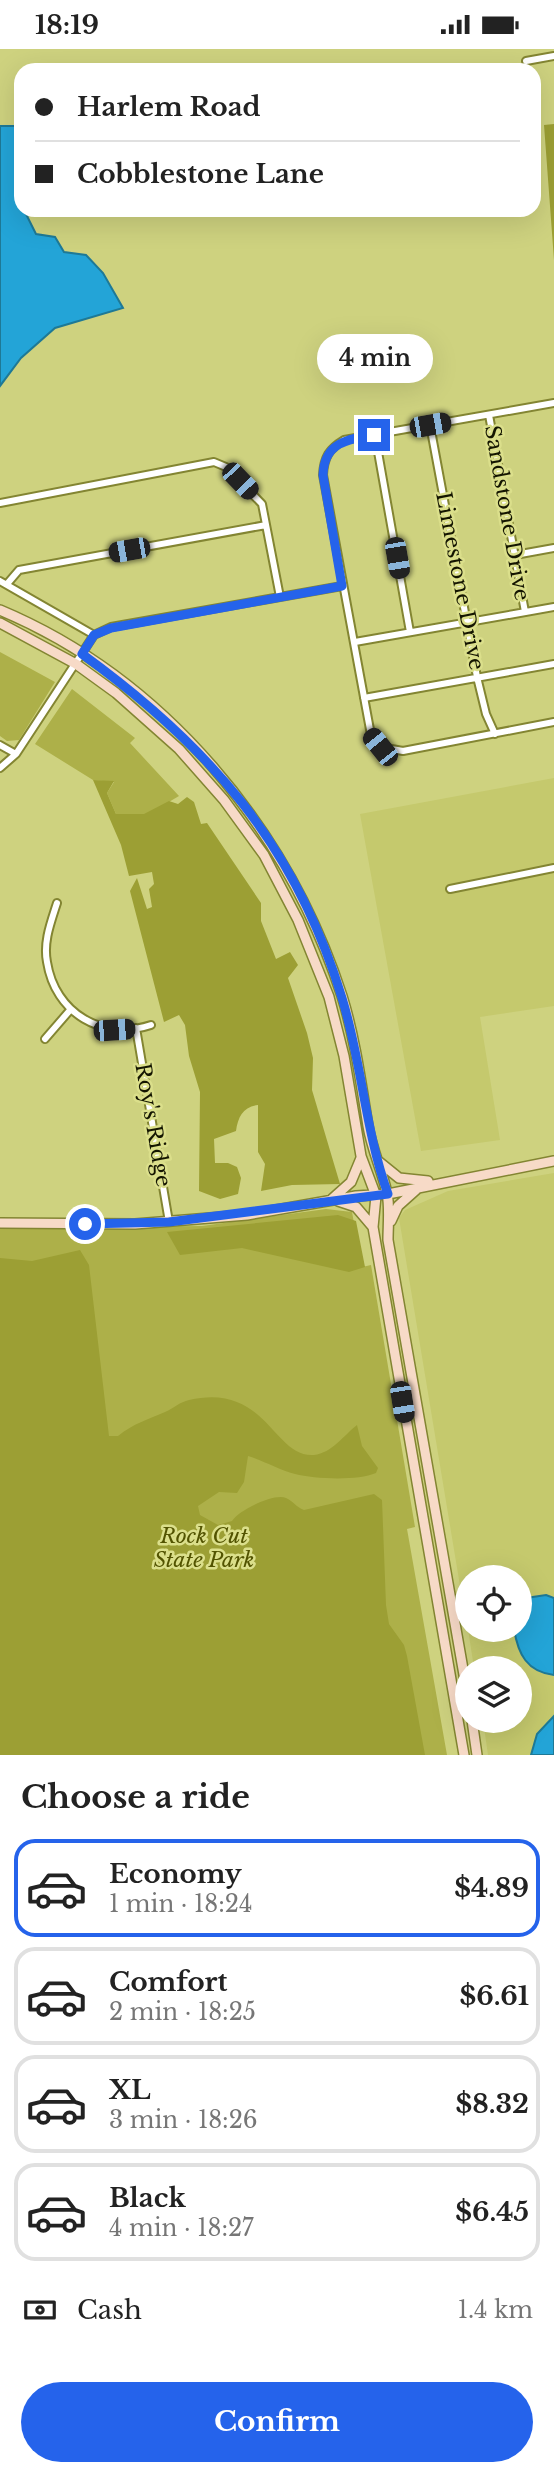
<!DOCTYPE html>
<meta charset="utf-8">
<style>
body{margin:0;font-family:"Libre Baskerville",serif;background:#f2f2f2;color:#222;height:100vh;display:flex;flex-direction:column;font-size:26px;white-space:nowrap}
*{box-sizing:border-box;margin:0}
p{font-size:23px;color:#767676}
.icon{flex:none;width:38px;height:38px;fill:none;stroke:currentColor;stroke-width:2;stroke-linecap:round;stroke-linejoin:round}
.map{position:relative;height:1706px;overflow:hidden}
.panel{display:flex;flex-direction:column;background:#fff;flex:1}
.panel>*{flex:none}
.guide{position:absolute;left:14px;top:14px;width:527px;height:154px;border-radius:21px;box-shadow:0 7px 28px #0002;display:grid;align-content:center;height:154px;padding:0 21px;background:#fff}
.controls{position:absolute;left:455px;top:1516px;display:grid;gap:14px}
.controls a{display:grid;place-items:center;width:77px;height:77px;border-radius:50%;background:#fff;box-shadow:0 7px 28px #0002;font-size:35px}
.end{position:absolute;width:32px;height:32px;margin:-16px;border:9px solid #2563eb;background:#fff;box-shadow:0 0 0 4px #fff}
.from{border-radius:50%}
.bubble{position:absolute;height:49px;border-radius:24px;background:#fff;box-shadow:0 7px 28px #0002;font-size:23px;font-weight:700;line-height:49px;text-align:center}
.car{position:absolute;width:21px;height:42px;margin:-21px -10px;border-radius:9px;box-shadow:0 0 5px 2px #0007;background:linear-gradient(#222 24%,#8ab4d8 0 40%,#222 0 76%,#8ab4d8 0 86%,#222 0)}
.guide b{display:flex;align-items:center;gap:24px;height:66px;font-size:26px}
.guide b+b{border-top:2px solid #e0e0e0}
.guide i{width:18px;height:18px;background:#222}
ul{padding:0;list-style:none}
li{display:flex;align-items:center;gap:21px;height:98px;margin:0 14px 10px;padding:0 7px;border:4px solid #e0e0e0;border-radius:21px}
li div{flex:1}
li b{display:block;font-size:26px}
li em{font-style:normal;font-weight:700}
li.active{border-color:#2563eb}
li>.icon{width:63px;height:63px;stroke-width:1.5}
h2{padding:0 21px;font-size:32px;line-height:84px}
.pay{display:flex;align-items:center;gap:18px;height:77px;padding:0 21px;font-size:26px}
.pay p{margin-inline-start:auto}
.button{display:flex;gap:14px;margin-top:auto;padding:14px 21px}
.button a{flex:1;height:80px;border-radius:42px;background:#2563eb;color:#fff;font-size:28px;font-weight:700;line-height:80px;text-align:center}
.status{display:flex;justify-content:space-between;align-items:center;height:49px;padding:0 35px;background:#fff;direction:ltr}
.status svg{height:19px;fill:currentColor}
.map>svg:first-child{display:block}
.built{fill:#c5c96d}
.green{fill:#adb049}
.forest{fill:#9c9f34}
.water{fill:#23a4d7;stroke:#1e7996;stroke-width:2}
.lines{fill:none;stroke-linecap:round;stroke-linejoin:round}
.minor-casing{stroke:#838532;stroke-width:10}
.secondary-casing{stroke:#838532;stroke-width:12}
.minor{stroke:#fff;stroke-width:6}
.secondary{stroke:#f7dac7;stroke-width:9}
.route{stroke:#2563eb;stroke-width:9}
.labels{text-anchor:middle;stroke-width:5;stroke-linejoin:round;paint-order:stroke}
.street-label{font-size:21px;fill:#141500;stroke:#dbdf8b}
.park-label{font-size:21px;font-style:italic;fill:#525300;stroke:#dbdf8b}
</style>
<div class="status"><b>18:19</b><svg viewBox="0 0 49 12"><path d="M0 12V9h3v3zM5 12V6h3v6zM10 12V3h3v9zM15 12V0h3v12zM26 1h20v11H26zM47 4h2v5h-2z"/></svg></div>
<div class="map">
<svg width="554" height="1706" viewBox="0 0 554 1706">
<rect width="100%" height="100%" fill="#ced27f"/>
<path class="built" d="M554,729V957L480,968L500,1091L421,1102L360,765Z
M554,1124V1706H488L483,1671H520V1619H474L468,1580H520V1528H467V1579L399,1169L405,1161L448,1142Z"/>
<path class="green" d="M0,603L55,633L19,691L7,692L0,687Z
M72,640L135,689L130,694L179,747L145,767L116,765L107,744L114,733L93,731L35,695Z
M326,1160L352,1163L362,1218L371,1216L415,1478L407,1480L447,1706H0V1179L202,1177Z"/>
<path class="forest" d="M554,75V211L544,76Z
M93,731L114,732L107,744L116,765H144L169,752L178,755L187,748L194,753L201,775L207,774L261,854V872L276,910L290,903L298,916L288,929L307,984L313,1009L312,1041L340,1135L292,1136L261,1142L265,1115L258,1103V1056C243,1058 238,1068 236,1082L214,1090L215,1114H228L237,1118L241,1129L238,1145L220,1150L199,1142L200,1043L189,1007L185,976L179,966L164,973L130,842L137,829L147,860L152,858L149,840L154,835L152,823L129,827L121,796Z
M338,1166L356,1172L365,1218L349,1223L242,1199L180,1206L167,1183Z
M80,1201L89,1216L109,1387H118C134,1374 147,1371 165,1363C174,1359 180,1353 189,1351C267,1333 273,1409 314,1406C332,1404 344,1386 357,1376L362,1397L378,1419L376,1424C357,1432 315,1430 295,1425C279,1421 264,1412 248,1407L244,1433L237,1444L219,1443L198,1457L200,1466L218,1476L232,1472C239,1461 274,1444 286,1449C293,1452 296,1458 304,1461L374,1445L382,1451L386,1556L389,1575L404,1596L407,1607L425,1706H0V1209L32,1212Z"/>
<path class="water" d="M0,77H21V106L15,122L21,161H24L36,185L55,188L64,203L86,206L103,224L123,259L55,279L21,309L0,337Z
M546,1546L554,1549V1626C527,1623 518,1605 514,1580H520V1556L526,1549Z
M554,1667V1706H531L537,1685Z"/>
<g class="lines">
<g class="minor-casing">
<path id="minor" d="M526,12L554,7
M554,354L344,391C329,400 324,408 323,426L371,686L380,698L403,702L554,673
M489,366L525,563
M430,376L477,628L486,665L495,685
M375,386L410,583
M0,454L214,413L226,418L262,455L280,548
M515,506L554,499
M0,532L94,586
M7,535L19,521L266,476
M355,593L554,558
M364,649L554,615
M0,696L16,705
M0,719L16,705L94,586L111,578L342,537
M450,840L554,819
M57,854C51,873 43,893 47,913C55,964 102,992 151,976
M136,979L169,1173
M45,990L71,960"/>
</g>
<g class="secondary-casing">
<path id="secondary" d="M0,561C164,630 288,780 342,947C355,989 361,1034 368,1077C372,1101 382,1121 387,1144C390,1158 388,1176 388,1191L467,1643
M0,574L76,615L116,644L179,700L224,751L264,806L298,871L329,948L344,1007L361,1107L376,1147L373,1178L464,1706
M378,1112L399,1129L428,1132
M332,1150L351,1133L361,1109
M338,1152L356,1158L373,1178
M391,1172L398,1157L417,1140
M0,1174L135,1175L247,1166L356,1147L388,1145L554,1112
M472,1671L477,1706"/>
</g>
<use href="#minor" class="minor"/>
<use href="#secondary" class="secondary"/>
</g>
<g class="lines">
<path class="route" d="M85,1175L169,1173L388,1145C365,1081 362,1014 342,949C296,796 209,697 82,605L94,586L111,579L342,537L323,426C324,394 347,390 374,386"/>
</g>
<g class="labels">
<g class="street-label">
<text transform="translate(507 464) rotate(80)" y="7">Sandstone Drive</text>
<text transform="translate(460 532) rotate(79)" y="7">Limestone Drive</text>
<text transform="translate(153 1076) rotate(80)" y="7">Roy's Ridge</text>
</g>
<g class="park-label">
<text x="204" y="1494">Rock Cut<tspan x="204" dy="24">State Park</tspan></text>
</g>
</g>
</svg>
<div class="controls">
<a><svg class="icon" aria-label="locate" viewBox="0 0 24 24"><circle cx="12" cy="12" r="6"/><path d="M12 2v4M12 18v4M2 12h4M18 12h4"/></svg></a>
<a><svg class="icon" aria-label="layers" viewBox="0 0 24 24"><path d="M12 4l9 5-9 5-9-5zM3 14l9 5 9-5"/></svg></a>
</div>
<i class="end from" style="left:85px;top:1175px"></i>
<i class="end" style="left:374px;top:386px"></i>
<div class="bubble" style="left:317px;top:285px;width:116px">4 min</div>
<i class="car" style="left:430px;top:376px;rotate:80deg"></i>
<i class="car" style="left:240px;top:432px;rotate:136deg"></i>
<i class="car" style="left:129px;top:501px;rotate:260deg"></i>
<i class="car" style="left:397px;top:509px;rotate:170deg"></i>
<i class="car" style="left:380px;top:698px;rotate:321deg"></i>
<i class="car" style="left:114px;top:981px;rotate:86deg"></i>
<i class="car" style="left:402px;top:1353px;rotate:171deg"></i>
<div class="guide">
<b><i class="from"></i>Harlem Road</b>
<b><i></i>Cobblestone Lane</b>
</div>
</div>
<section class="panel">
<h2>Choose a ride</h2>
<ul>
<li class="active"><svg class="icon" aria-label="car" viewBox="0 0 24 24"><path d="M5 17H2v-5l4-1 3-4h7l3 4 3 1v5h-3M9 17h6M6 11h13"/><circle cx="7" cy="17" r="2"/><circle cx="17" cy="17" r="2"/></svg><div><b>Economy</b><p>1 min · 18:24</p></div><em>$4.89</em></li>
<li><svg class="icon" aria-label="car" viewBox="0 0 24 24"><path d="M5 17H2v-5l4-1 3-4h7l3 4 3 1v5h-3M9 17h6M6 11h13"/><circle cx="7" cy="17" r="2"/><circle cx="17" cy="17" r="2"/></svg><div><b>Comfort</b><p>2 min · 18:25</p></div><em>$6.61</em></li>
<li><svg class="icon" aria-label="car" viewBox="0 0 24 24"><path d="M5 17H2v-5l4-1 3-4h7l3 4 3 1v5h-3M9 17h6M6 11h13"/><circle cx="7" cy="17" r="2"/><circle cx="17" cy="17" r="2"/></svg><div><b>XL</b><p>3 min · 18:26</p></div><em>$8.32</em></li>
<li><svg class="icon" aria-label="car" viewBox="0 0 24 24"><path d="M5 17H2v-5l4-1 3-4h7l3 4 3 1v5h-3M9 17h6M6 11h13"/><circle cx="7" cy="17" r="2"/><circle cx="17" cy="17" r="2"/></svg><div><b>Black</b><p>4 min · 18:27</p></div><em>$6.45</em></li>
</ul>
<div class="pay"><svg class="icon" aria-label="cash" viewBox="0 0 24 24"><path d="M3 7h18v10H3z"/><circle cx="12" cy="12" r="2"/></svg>Cash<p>1.4 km</p></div>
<div class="button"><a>Confirm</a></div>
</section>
